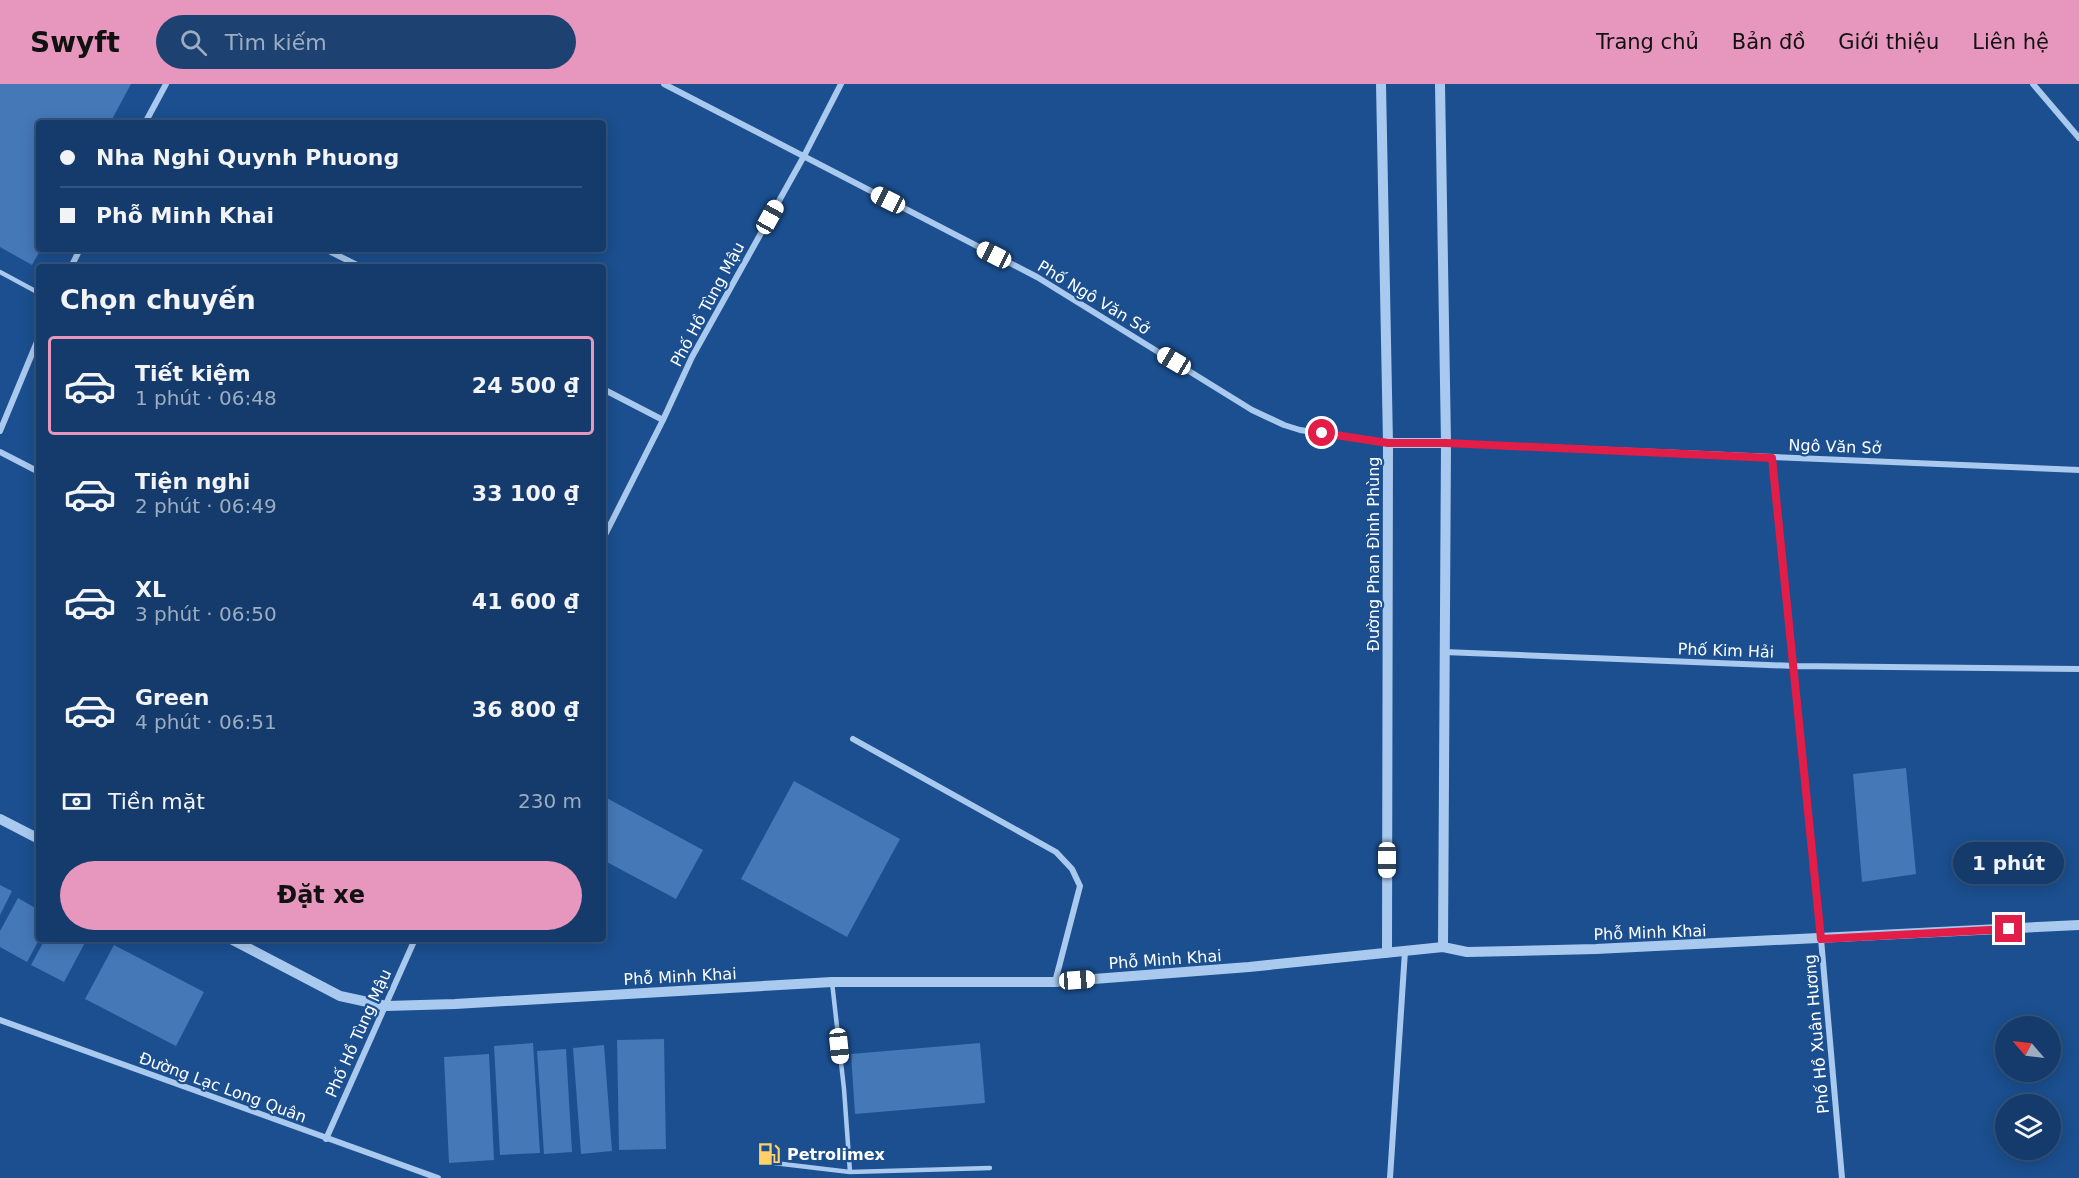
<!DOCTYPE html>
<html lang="vi">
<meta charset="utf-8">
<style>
body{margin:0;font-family:"DejaVu Sans",sans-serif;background:#1d4271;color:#f1f3f6;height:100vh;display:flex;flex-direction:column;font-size:22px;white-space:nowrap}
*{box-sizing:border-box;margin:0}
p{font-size:20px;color:#9dadc1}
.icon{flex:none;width:33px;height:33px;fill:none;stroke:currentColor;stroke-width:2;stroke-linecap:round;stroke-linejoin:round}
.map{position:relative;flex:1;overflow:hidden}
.drawer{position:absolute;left:36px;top:180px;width:570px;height:678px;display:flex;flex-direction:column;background:#143b6b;border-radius:6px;box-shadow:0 3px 15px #0003,0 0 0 2px #33557e}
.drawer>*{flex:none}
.banner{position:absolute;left:36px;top:36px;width:570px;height:132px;border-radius:6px;box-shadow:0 3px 15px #0003,0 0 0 2px #33557e;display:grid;align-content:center;height:132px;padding:0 24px;background:#143b6b}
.needle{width:39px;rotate:298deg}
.controls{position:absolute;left:1995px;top:932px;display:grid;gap:12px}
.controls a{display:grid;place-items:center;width:66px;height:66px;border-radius:50%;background:#143b6b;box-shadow:0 3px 15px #0003,0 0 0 2px #33557e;font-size:30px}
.end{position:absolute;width:27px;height:27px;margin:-14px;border:8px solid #e11d48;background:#fff;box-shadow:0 0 0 3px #fff}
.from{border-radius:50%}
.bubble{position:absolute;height:42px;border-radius:21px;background:#143b6b;box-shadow:0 3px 15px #0003,0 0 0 2px #33557e;font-size:20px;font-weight:800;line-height:42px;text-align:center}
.car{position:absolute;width:18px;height:36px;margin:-18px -9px;border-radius:8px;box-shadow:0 0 4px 2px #0007;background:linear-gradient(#fff 24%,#345 0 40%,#fff 0 76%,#345 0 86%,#fff 0)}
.banner b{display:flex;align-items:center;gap:21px;height:57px;font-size:22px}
.banner b+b{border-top:2px solid #33557e}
.banner i{width:15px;height:15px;background:#f1f3f6}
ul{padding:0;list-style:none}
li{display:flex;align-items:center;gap:18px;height:99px;margin:0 12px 9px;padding:0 12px;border:3px solid transparent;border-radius:6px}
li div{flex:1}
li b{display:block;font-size:22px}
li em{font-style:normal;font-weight:800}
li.selected{border-color:#e797bd}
li>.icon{width:54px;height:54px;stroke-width:1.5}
h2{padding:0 24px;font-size:27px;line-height:72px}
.pay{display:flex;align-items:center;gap:15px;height:66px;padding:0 24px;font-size:22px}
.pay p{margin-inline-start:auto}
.cta{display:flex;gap:12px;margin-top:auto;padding:12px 24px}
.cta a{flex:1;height:69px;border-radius:36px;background:#e797bd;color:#111;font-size:24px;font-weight:800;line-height:69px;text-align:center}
header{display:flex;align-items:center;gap:36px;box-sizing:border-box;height:84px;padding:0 30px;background:#e797bd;color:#111}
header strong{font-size:28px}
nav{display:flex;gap:33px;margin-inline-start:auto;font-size:21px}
.search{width:420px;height:54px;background:#1d4271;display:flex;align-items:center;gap:15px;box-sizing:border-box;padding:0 21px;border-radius:33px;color:#9dadc1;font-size:22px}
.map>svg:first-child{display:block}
.building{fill:#4478b7}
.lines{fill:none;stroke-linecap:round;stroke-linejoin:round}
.service{stroke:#a9c9ee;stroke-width:4.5}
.minor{stroke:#a9c9ee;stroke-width:6}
.tertiary{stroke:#a9c9ee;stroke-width:10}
.route{stroke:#e11d48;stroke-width:8}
.labels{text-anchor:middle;stroke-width:4.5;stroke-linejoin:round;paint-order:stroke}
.street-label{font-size:16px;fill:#fff;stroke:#1b4f8f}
.poi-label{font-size:16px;font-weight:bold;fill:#fff;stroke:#1b4f8f;text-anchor:start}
</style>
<header>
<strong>Swyft</strong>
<div class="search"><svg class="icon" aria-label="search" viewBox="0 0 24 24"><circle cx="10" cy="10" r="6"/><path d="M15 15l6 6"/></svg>Tìm kiếm</div>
<nav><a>Trang chủ</a><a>Bản đồ</a><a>Giới thiệu</a><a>Liên hệ</a></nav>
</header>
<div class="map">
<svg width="2079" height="1094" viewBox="0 0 2079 1094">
<rect width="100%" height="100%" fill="#1b4f8f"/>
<path class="building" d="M0,0H131L110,39H39V165H41L32,181L0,163Z
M1906,684L1916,790L1862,798L1853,690Z
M794,697L900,755L847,853L741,795Z
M603,712L703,766L676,815L603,776Z
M0,801L12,807L0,831Z
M18,814L39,826V856L27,878L0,863V847Z
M45,855H87L64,898L31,881Z
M114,861L204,908L176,962L85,915Z
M664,955L666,1065L619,1066L617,956Z
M533,959L540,1069L500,1071L494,962Z
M980,959L985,1019L855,1030L851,970Z
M604,961L612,1067L581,1070L573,964Z
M566,965L572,1068L544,1070L537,967Z
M489,970L494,1076L449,1079L444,973Z"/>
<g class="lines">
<path class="service" d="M0,188L39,209
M832,898L844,1005L850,1088
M774,1079L850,1088L990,1084"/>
<path class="minor" d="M664,0L1037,193L1252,326L1284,341L1300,346L1388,359
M2033,0L2079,54
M145,39L166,0
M325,165L361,183
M71,183L80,165
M603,305L663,336
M0,347L39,253
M1446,359L2079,386
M0,368L39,388
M1772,373L1821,855L1842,1094
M603,455L663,336L692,273L804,72L841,0
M1444,568L1794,582L2079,585
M853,655L1056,768L1072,785L1080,802L1055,898
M0,936L438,1094
M326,1055L415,855
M1390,1094L1405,867"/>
<path class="tertiary" d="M1381,0L1388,359L1387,869
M1440,0L1446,359L1443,863
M1388,359H1446
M0,735L39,755
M231,855L340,912L386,922L455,920L832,898H1055L1249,883L1443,863L1467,868L1596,865L2079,841"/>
</g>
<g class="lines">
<path class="route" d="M1322,349L1388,359H1446L1772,374L1821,855L2009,845"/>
</g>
<defs>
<g id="fuel-bare" transform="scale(1.8)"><path d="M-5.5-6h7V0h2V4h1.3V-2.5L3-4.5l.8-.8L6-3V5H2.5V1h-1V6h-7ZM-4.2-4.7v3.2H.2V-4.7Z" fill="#ffd166" stroke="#1b4f8f" stroke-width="2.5" paint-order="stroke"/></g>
</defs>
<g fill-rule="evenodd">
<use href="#fuel-bare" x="769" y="1070"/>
</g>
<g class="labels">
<g class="street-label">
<text transform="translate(1094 213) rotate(31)" y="6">Phố Ngô Văn Sở</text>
<text transform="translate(707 220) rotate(-62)" y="6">Phố Hồ Tùng Mậu</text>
<text transform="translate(1835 362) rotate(2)" y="6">Ngô Văn Sở</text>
<text transform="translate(1373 470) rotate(-90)" y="6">Đường Phan Đình Phùng</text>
<text transform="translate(1726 566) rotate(2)" y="6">Phố Kim Hải</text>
<text transform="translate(1650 848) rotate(-2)" y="6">Phỗ Minh Khai</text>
<text transform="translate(1165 875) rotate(-4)" y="6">Phỗ Minh Khai</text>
<text transform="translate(680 892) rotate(-3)" y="6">Phỗ Minh Khai</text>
<text transform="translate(358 949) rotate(-66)" y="6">Phố Hồ Tùng Mậu</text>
<text transform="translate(1816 950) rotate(-95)" y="6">Phố Hồ Xuân Hương</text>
<text transform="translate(223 1003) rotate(20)" y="6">Đường Lạc Long Quân</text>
</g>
<g class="poi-label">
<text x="787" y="1076">Petrolimex</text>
</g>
</g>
</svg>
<div class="controls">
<a><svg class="needle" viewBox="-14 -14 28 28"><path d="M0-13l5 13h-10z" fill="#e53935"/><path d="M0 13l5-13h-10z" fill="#9dadc1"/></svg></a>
<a><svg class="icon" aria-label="layers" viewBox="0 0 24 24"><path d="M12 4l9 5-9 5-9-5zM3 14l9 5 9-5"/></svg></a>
</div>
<i class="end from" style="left:1322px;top:349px"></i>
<i class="end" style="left:2009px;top:845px"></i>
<div class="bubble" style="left:1953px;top:758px;width:111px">1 phút</div>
<i class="car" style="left:888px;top:116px;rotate:297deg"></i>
<i class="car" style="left:770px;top:133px;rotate:29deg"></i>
<i class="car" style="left:994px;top:171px;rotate:297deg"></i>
<i class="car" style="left:1174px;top:277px;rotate:301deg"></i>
<i class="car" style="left:1387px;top:776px;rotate:180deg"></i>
<i class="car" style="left:1077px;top:896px;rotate:86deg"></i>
<i class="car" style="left:839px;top:962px;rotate:174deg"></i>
<div class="banner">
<b><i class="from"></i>Nha Nghi Quynh Phuong</b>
<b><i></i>Phỗ Minh Khai</b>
</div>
<section class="drawer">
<h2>Chọn chuyến</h2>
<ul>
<li class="selected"><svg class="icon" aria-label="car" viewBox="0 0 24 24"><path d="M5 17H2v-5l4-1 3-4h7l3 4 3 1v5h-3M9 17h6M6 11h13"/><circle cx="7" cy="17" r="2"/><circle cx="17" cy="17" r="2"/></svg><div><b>Tiết kiệm</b><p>1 phút · 06:48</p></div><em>24 500 ₫</em></li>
<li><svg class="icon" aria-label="car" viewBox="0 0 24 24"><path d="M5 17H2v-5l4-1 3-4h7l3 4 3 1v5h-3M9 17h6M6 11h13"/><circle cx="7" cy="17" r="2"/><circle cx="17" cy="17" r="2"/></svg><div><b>Tiện nghi</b><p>2 phút · 06:49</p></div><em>33 100 ₫</em></li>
<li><svg class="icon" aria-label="car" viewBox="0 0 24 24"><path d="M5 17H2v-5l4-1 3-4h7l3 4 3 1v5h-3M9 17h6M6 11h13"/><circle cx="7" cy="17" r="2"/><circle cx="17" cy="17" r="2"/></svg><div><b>XL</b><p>3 phút · 06:50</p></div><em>41 600 ₫</em></li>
<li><svg class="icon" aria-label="car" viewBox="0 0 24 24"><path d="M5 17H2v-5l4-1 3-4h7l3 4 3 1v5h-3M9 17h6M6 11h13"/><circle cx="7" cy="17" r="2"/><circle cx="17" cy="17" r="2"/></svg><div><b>Green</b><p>4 phút · 06:51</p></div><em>36 800 ₫</em></li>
</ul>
<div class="pay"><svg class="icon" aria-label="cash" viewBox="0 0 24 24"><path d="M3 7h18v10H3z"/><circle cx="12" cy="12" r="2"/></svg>Tiền mặt<p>230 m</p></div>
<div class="cta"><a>Đặt xe</a></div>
</section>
</div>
